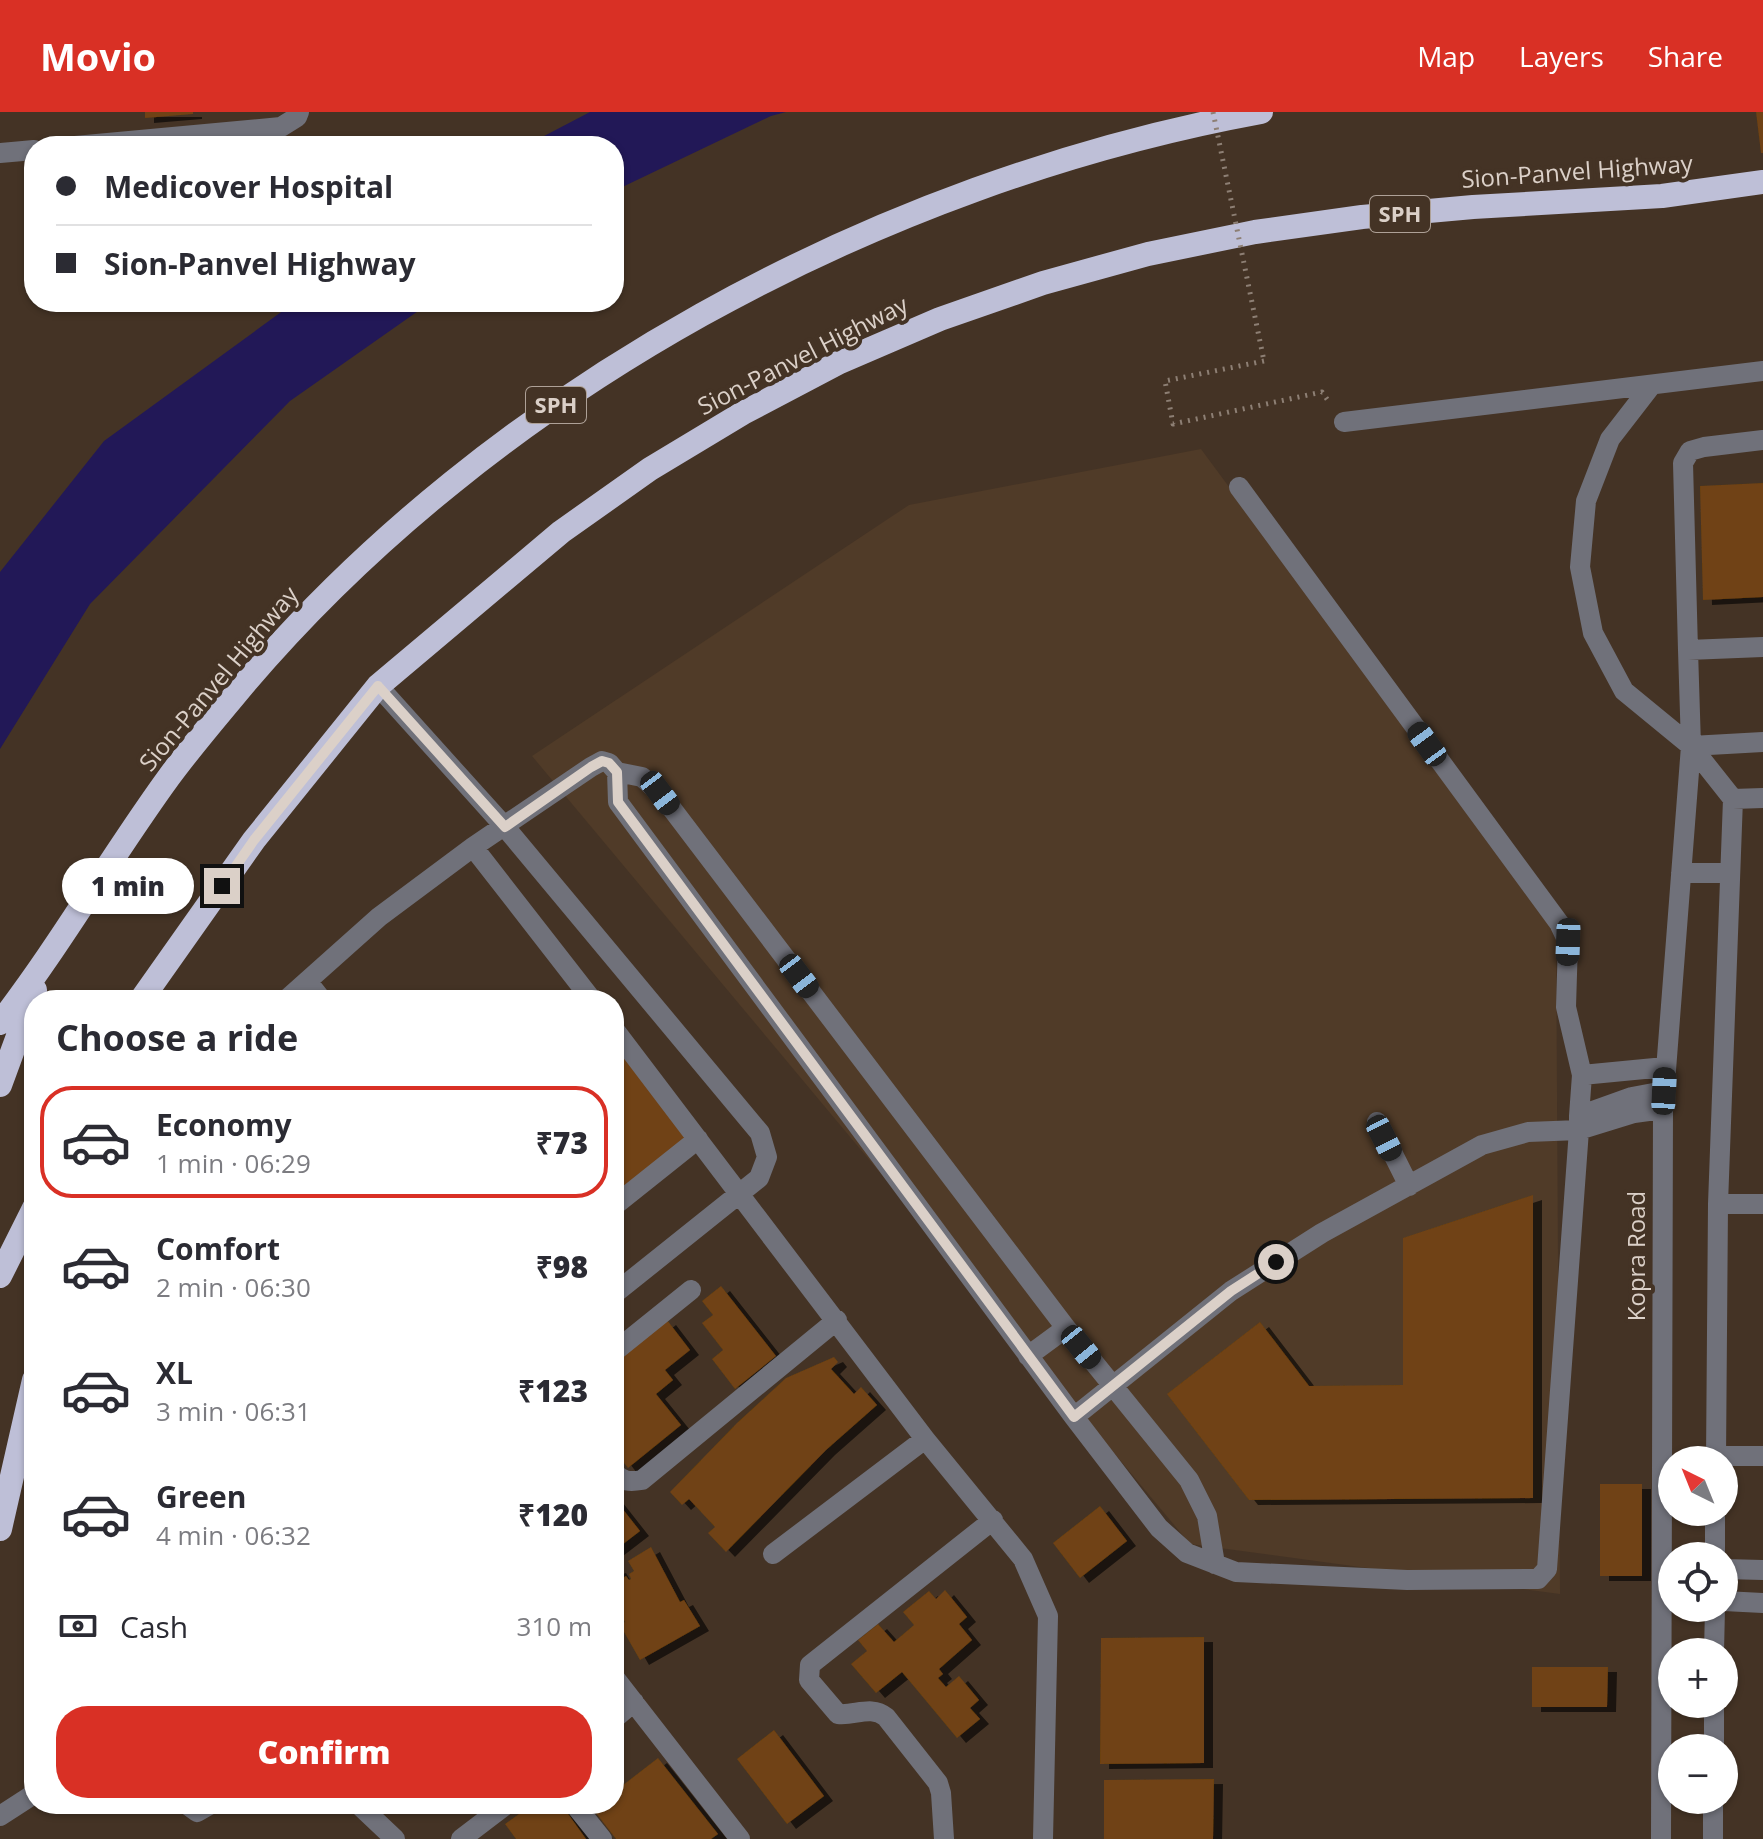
<!DOCTYPE html>
<meta charset="utf-8">
<style>
body{margin:0;font-family:"Open Sans",sans-serif;background:#f7f7f7;color:#2b2b33;height:100vh;display:flex;flex-direction:column;font-size:30px;white-space:nowrap}
*{box-sizing:border-box;margin:0}
p{font-size:26px;color:#7c7c81}
.icon{flex:none;width:44px;height:44px;fill:none;stroke:currentColor;stroke-width:2;stroke-linecap:round;stroke-linejoin:round}
.map{position:relative;flex:1;overflow:hidden}
.sheet{position:absolute;left:24px;top:878px;width:600px;height:824px;display:flex;flex-direction:column;background:#fff;border-radius:32px;box-shadow:0 2px 6px #0004}
.sheet>*{flex:none}
.banner{position:absolute;left:24px;top:24px;width:600px;height:176px;border-radius:32px;box-shadow:0 2px 6px #0004;display:grid;align-content:center;height:176px;padding:0 32px;background:#fff}
.needle{width:52px;rotate:317deg}
.buttons{position:absolute;left:1658px;top:1334px;display:grid;gap:16px}
.buttons a{display:grid;place-items:center;width:80px;height:80px;border-radius:50%;background:#fff;box-shadow:0 2px 6px #0004;font-size:40px}
.end{position:absolute;width:36px;height:36px;margin:-18px;border:10px solid #dbd0c8;background:#111;box-shadow:0 0 0 4px #111}
.from{border-radius:50%}
.bubble{position:absolute;height:56px;border-radius:28px;background:#fff;box-shadow:0 2px 6px #0004;font-size:26px;font-weight:800;line-height:56px;text-align:center}
.car{position:absolute;width:24px;height:48px;margin:-24px -12px;border-radius:10px;box-shadow:0 0 6px 2px #0007;background:linear-gradient(#222 24%,#8ab4d8 0 40%,#222 0 76%,#8ab4d8 0 86%,#222 0)}
.banner b{display:flex;align-items:center;gap:28px;height:76px;font-size:30px}
.banner b+b{border-top:2px solid #e1e1e2}
.banner i{width:20px;height:20px;background:#2b2b33}
ul{padding:0;list-style:none}
li{display:flex;align-items:center;gap:24px;height:112px;margin:0 16px 12px;padding:0 16px;border:4px solid transparent;border-radius:32px}
li div{flex:1}
li b{display:block;font-size:30px}
li em{font-style:normal;font-weight:800}
li.current{border-color:#d93025}
li>.icon{width:72px;height:72px;stroke-width:1.5}
h2{padding:0 32px;font-size:36px;line-height:96px}
.pay{display:flex;align-items:center;gap:20px;height:88px;padding:0 32px;font-size:30px}
.pay p{margin-inline-start:auto}
.action{display:flex;gap:16px;margin-top:auto;padding:16px 32px}
.action a{flex:1;height:92px;border-radius:32px;background:#d93025;color:#fff;font-size:32px;font-weight:800;line-height:92px;text-align:center}
header{display:flex;align-items:center;gap:48px;box-sizing:border-box;height:112px;padding:0 40px;background:#d93025;color:#fff}
header strong{font-size:38px}
nav{display:flex;gap:44px;margin-inline-start:auto;font-size:28px}
.map>svg:first-child{display:block}
.built{fill:#503b28}
.water{fill:#221857}
.building{fill:#6f4212;filter:url(#shadow)}
.lines{fill:none;stroke-linecap:round;stroke-linejoin:round}
.path{stroke:#8d7f74;stroke-width:5;stroke-dasharray:2 6;stroke-linecap:butt}
.minor{stroke:#70717a;stroke-width:20}
.highway{stroke:#bebfd7;stroke-width:24}
.path-bridge{stroke:#8d7f74;stroke-width:5;stroke-dasharray:2 6;stroke-linecap:butt}
.route{stroke:#dbd0c8;stroke-width:10}
.labels{text-anchor:middle;stroke-width:8;stroke-linejoin:round;paint-order:stroke}
.shield{fill:#443325;stroke:#aea197;stroke-width:2}
.shield-label{font-size:22px;font-weight:bold;fill:#dbd0c8}
.street-label{font-size:24px;fill:#dbd0c8;stroke:#443325}
</style>
<header>
<strong>Movio</strong>
<nav><a>Map</a><a>Layers</a><a>Share</a></nav>
</header>
<div class="map">
<svg width="1763" height="1727" viewBox="0 0 1763 1727">
<defs>
<filter id="shadow"><feDropShadow dx="9" dy="5" stdDeviation="0" flood-color="#0009"/></filter>
</defs>
<rect width="100%" height="100%" fill="#443325"/>
<path class="built" d="M1201,337L1556,818L1560,1482L1190,1432L532,644L909,393Z"/>
<path class="water" d="M590,0H786L771,4L614,79V34H525Z
M295,190H431L290,289L90,492L0,637V460L104,329Z"/>
<path class="building" d="M145,0H193V2L145,6Z
M1756,0H1763V41H1761Z
M1763,371V485L1703,488L1700,374Z
M614,927L689,1027L614,1084Z
M1533,1083V1386L1249,1388L1167,1282L1260,1210L1309,1274L1403,1273V1126Z
M721,1174L776,1244L735,1277L712,1247L723,1238L702,1211L713,1203L702,1189Z
M667,1208L690,1238L665,1258L673,1268L656,1282L681,1313L628,1356L614,1338V1262L618,1259L614,1252Z
M834,1245L838,1250L831,1257L854,1282L861,1275L877,1293L826,1338L726,1440L708,1421L715,1415L689,1387L682,1393L670,1380L737,1311L786,1266Z
M1600,1372H1642V1464H1600Z
M614,1386L640,1419L614,1439Z
M1100,1394L1127,1429L1080,1466L1053,1431Z
M651,1435L680,1490L684,1488L700,1514L640,1548L620,1513L625,1510L614,1492V1457L617,1456L623,1466L626,1464L629,1468L631,1467L629,1462L634,1459L628,1449Z
M945,1478L967,1505L959,1512L972,1528L939,1557L943,1562L938,1566L946,1575L959,1564L979,1588L970,1596L980,1607L957,1626L902,1560L876,1581L851,1552L867,1539L858,1528L878,1512L894,1530L914,1513L903,1500L929,1479L936,1487Z
M1204,1525V1651L1100,1652L1101,1526Z
M1532,1555H1608L1607,1595H1532Z
M774,1618L824,1684L787,1712L737,1647Z
M658,1646L718,1722L711,1727H616L593,1697L599,1692H614V1680Z
M1214,1667L1213,1727H1104V1668Z
M533,1692H561L586,1727H516L505,1712Z"/>
<g class="lines">
<path class="path" d="M1264,249L1165,269L1173,312L1322,280L1329,290"/>
<path class="minor" d="M75,34L281,15L297,5L299,0
M0,41L34,38
M1651,274L1610,327L1586,389L1580,455L1593,521L1624,579L1691,634L1733,687
M1344,310L1763,259
M1763,328L1704,335L1690,339L1683,351L1688,538L1763,535
M1239,375L1559,811L1568,830L1566,895L1582,963L1579,1004
M378,574L505,715L760,1021L767,1045L759,1066L614,1182
M1691,634L1763,630
M617,660L618,690L1074,1305L1159,1416L1187,1441L1236,1460L1407,1468L1538,1467L1547,1457L1579,1018L1528,1020L1482,1033L1322,1121L1231,1179L1074,1305
M1733,687L1763,686
M473,735L592,888
M1681,761H1730
M307,869L322,888
M286,888L379,805L473,735L591,655L602,649L609,651L617,660L642,665L660,681L1066,1216L1189,1368L1207,1404L1215,1452
M614,917L925,1327L1023,1447L1048,1504L1043,1727
M1582,963L1665,955
M1663,997L1634,1001L1579,1018V1004L1632,985L1664,979
M1377,1010L1409,1074
M1718,1092H1763
M614,1094L698,1027
M614,1240L691,1178
M1028,1244L1066,1216
M1716,1344H1763
M1716,1348L1718,1092L1733,687
M614,1360C622,1370 630,1370 642,1368L837,1208
M773,1442L925,1327
M1715,1444V1400
M1724,1457L1763,1458
M1724,1489L1763,1491
M1714,1540L1715,1496
M614,1565L740,1727
M614,1607L634,1590
M1714,1636V1592
M186,1692L197,1700L211,1692
M358,1692L395,1727
M574,1692L602,1727
M0,1704L34,1682
M461,1727L507,1692
M944,1727L941,1681L938,1671L886,1605C871,1593 855,1604 838,1602L809,1568L810,1553L993,1408
M1661,1727L1663,997L1691,634L1688,538
M1713,1727V1688"/>
<path class="highway" d="M141,888L254,728L378,574L561,420L650,357L743,301L840,250L940,207L1043,171L1148,142L1255,120L1362,105L1473,95L1662,84L1763,70
M0,911C61,832 110,746 169,665C191,635 216,606 240,577C492,278 879,70 1261,0
M0,973L35,878
M0,1164L34,1096
M0,1417L34,1268"/>
<path class="path-bridge" d="M1213,0L1264,249"/>
</g>
<g class="lines">
<path class="route" d="M222,774L254,728L378,574L505,715L591,655L602,649L609,651L617,660L618,690L1074,1305L1231,1179L1276,1150"/>
</g>
<g class="labels">
<g class="shield">
<rect x="1370" y="84" width="60" height="36" rx="6"/>
<rect x="526" y="275" width="60" height="36" rx="6"/>
</g>
<g class="shield-label">
<text x="1400" y="110">SPH</text>
<text x="556" y="301">SPH</text>
</g>
<g class="street-label">
<text transform="translate(1577 60) rotate(-4)" y="8">Sion-Panvel Highway</text>
<text transform="translate(803 244) rotate(-27)" y="8">Sion-Panvel Highway</text>
<text transform="translate(219 567) rotate(-50)" y="8">Sion-Panvel Highway</text>
<text transform="translate(1637 1144) rotate(-90)" y="8">Kopra Road</text>
</g>
</g>
</svg>
<div class="buttons">
<a><svg class="needle" viewBox="-14 -14 28 28"><path d="M0-13l5 13h-10z" fill="#e53935"/><path d="M0 13l5-13h-10z" fill="#7c7c81"/></svg></a>
<a><svg class="icon" aria-label="locate" viewBox="0 0 24 24"><circle cx="12" cy="12" r="6"/><path d="M12 2v4M12 18v4M2 12h4M18 12h4"/></svg></a>
<a>+</a>
<a>−</a>
</div>
<i class="end from" style="left:1276px;top:1150px"></i>
<i class="end" style="left:222px;top:774px"></i>
<div class="bubble" style="left:62px;top:746px;width:132px">1 min</div>
<i class="car" style="left:1427px;top:632px;rotate:324deg"></i>
<i class="car" style="left:660px;top:681px;rotate:143deg"></i>
<i class="car" style="left:1568px;top:830px;rotate:182deg"></i>
<i class="car" style="left:799px;top:864px;rotate:143deg"></i>
<i class="car" style="left:1664px;top:979px;rotate:3deg"></i>
<i class="car" style="left:1384px;top:1026px;rotate:153deg"></i>
<i class="car" style="left:1081px;top:1235px;rotate:141deg"></i>
<div class="banner">
<b><i class="from"></i>Medicover Hospital</b>
<b><i></i>Sion-Panvel Highway</b>
</div>
<section class="sheet">
<h2>Choose a ride</h2>
<ul>
<li class="current"><svg class="icon" aria-label="car" viewBox="0 0 24 24"><path d="M5 17H2v-5l4-1 3-4h7l3 4 3 1v5h-3M9 17h6M6 11h13"/><circle cx="7" cy="17" r="2"/><circle cx="17" cy="17" r="2"/></svg><div><b>Economy</b><p>1 min · 06:29</p></div><em>₹73</em></li>
<li><svg class="icon" aria-label="car" viewBox="0 0 24 24"><path d="M5 17H2v-5l4-1 3-4h7l3 4 3 1v5h-3M9 17h6M6 11h13"/><circle cx="7" cy="17" r="2"/><circle cx="17" cy="17" r="2"/></svg><div><b>Comfort</b><p>2 min · 06:30</p></div><em>₹98</em></li>
<li><svg class="icon" aria-label="car" viewBox="0 0 24 24"><path d="M5 17H2v-5l4-1 3-4h7l3 4 3 1v5h-3M9 17h6M6 11h13"/><circle cx="7" cy="17" r="2"/><circle cx="17" cy="17" r="2"/></svg><div><b>XL</b><p>3 min · 06:31</p></div><em>₹123</em></li>
<li><svg class="icon" aria-label="car" viewBox="0 0 24 24"><path d="M5 17H2v-5l4-1 3-4h7l3 4 3 1v5h-3M9 17h6M6 11h13"/><circle cx="7" cy="17" r="2"/><circle cx="17" cy="17" r="2"/></svg><div><b>Green</b><p>4 min · 06:32</p></div><em>₹120</em></li>
</ul>
<div class="pay"><svg class="icon" aria-label="cash" viewBox="0 0 24 24"><path d="M3 7h18v10H3z"/><circle cx="12" cy="12" r="2"/></svg>Cash<p>310 m</p></div>
<div class="action"><a>Confirm</a></div>
</section>
</div>
